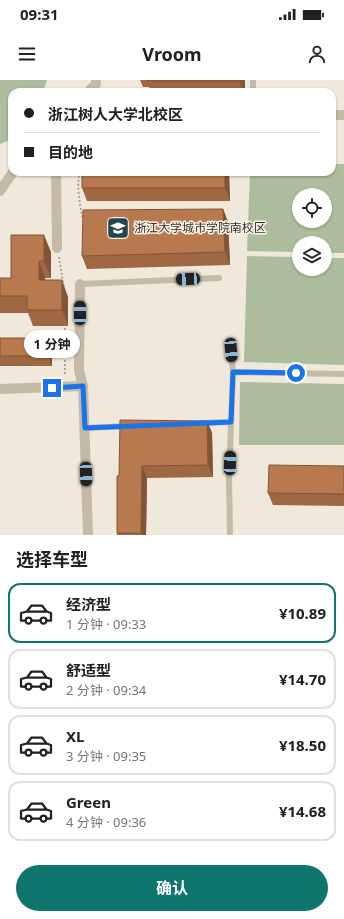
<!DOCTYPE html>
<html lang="zh">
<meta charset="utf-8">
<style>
body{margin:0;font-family:"Noto Sans","Noto Sans SC",sans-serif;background:#f6f6f6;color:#202124;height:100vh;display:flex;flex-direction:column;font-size:15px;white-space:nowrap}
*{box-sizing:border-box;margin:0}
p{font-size:13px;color:#757577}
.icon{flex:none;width:22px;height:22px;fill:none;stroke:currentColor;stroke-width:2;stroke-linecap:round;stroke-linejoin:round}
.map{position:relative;height:455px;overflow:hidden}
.details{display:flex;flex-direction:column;background:#fff;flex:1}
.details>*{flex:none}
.hud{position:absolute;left:8px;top:8px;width:328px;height:88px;border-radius:12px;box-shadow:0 1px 3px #0004;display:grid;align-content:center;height:88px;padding:0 16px;background:#fff}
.tools{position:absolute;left:292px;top:108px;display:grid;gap:8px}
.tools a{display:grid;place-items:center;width:40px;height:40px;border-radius:50%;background:#fff;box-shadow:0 1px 3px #0004;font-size:20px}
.end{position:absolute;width:18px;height:18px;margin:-9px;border:5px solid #1a73e8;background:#fff;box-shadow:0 0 0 2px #fff}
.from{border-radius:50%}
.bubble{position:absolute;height:28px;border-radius:14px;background:#fff;box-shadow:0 1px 3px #0004;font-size:13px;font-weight:700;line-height:28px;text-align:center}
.car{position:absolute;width:12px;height:24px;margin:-12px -6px;border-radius:5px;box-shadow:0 0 3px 1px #0007;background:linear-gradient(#222 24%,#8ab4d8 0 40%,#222 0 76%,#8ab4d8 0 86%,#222 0)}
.hud b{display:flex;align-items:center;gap:14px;height:38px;font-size:15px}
.hud b+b{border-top:1px solid #e0e0e0}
.hud i{width:10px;height:10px;background:#202124}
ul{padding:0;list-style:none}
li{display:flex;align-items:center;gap:12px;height:60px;margin:0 8px 6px;padding:0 8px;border:2px solid #e0e0e0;border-radius:12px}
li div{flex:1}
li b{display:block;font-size:15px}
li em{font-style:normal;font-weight:700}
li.on{border-color:#0f766e}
li>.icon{width:36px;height:36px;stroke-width:1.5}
h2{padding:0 16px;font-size:18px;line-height:48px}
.primary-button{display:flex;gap:8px;margin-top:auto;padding:8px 16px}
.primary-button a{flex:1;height:46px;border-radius:24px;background:#0f766e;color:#fff;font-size:16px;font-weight:700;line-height:46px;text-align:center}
.status{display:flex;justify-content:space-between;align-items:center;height:28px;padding:0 20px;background:#fff;direction:ltr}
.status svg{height:11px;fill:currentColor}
header{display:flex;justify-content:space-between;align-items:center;height:52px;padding:0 16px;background:#fff;font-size:18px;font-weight:700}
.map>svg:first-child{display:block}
.green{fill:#adbc9d;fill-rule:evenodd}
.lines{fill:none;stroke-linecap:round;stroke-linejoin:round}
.path{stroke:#b1a493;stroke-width:2;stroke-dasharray:2 2;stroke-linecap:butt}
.lane{stroke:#c5baa8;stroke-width:6}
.street{stroke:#c5baa8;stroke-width:10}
.wall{fill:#9f6843}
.shaded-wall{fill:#825537}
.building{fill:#b9794e;stroke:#825537}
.route{stroke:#1a73e8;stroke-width:5}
.labels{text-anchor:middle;stroke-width:3;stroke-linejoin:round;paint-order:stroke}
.poi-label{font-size:12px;fill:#332d28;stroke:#f7f2e7;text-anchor:start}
</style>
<div class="status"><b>09:31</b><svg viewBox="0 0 49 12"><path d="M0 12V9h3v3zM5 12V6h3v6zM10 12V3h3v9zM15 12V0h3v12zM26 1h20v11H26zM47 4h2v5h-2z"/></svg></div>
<header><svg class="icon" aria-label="menu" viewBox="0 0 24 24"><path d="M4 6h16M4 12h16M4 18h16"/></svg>Vroom<svg class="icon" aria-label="person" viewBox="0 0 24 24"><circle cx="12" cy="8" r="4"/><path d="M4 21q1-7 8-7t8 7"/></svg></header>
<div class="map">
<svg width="344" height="455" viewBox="0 0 344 455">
<rect width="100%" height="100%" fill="#efe8db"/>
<path class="green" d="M0,0H47L43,12H12V59L0,64Z
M332,84H344V173H325V163H299V172L247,171L250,92H332ZM299,115H325V141H299Z
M247,176L299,177V189H325V178H344V285L244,282Z
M240,302L344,304V365H239Z"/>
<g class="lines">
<path class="path" d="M80,92C76,105 80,123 82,136H84
M59,177L64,208
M65,244V296"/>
<path class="lane" d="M253,0V12
M80,204L219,198
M230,260L233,292L229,397L230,455
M233,292L344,294
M201,343L231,342
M85,348L128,346"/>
<path class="street" d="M88,12L96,4V0
M332,35H344
M56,92L57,168
M0,111L13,92
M80,204L79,291L83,306L88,455
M0,309L83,306"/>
</g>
<path class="wall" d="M140,0H245V12H151L149,7H143Z
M229,92L230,121H87L82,108Z
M223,129L228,142L230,185L87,189L82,176Z
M51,172V198H45V200L68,217V246H33L28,233H0V198H11Z
M0,258L52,269V286H0Z
M207,341L212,353L213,397L147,398L146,455H117V453L119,396Z
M344,386V426L273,425L268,413Z"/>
<path class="shaded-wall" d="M239,0H245V12H243Z
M225,92H229L230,121L225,108Z
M223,129L228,142L230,185L225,172Z
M44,155L51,172V198L44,181Z
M39,181L45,198V217L39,200Z
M62,200L68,217V246L62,230Z
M48,258L52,269V286L48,276Z
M207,341L212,353L213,397L208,385Z
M142,386L147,398L146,455H142L141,453Z"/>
<path class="building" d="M147,0H239V1H147Z
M82,92H225V108H82Z
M223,129L225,172L82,176L83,130Z
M11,155H44V181H39V200H62V230H27V216H0V198H11Z
M0,258H48V276H0Z
M120,340L207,341L208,385L142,386L141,453H117V396H119Z
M269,385L344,386V414L268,413Z"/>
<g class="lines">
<path class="route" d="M52,308L83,306L85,348L231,342L233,292L296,293"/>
</g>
<defs>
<g id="university-square" transform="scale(1.15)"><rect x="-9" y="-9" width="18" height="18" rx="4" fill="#214650" stroke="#f7f2e7"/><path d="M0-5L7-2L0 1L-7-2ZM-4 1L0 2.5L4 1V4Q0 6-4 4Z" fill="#fff"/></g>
</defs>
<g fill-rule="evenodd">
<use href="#university-square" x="118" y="148"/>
</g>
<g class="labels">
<g class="poi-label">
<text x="134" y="152">浙江大学城市学院南校区</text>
</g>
</g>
</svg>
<div class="tools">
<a><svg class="icon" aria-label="locate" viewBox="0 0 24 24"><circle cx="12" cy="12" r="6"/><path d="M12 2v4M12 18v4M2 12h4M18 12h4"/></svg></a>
<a><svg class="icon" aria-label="layers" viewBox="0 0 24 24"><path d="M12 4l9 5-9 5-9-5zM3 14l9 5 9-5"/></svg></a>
</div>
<i class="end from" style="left:296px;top:293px"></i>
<i class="end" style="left:52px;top:308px"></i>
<div class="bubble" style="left:24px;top:250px;width:56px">1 分钟</div>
<i class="car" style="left:188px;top:199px;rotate:267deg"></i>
<i class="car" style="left:80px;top:233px;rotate:0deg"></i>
<i class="car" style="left:231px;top:270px;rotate:175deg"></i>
<i class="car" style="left:230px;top:383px;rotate:2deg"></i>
<i class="car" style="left:86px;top:394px;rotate:178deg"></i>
<div class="hud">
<b><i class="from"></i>浙江树人大学北校区</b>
<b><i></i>目的地</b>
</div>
</div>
<section class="details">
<h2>选择车型</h2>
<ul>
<li class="on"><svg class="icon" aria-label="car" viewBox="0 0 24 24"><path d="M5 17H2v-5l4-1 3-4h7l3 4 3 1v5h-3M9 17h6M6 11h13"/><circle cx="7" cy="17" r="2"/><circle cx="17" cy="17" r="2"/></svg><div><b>经济型</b><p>1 分钟 · 09:33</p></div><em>¥10.89</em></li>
<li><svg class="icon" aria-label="car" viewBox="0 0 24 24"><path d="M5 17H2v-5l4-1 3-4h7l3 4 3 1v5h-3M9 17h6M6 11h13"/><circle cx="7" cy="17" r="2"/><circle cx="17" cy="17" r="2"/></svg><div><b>舒适型</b><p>2 分钟 · 09:34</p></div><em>¥14.70</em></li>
<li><svg class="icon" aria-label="car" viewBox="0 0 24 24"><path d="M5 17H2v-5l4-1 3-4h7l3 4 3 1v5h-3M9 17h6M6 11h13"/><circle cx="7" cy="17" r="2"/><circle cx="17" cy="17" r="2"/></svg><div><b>XL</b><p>3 分钟 · 09:35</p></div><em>¥18.50</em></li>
<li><svg class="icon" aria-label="car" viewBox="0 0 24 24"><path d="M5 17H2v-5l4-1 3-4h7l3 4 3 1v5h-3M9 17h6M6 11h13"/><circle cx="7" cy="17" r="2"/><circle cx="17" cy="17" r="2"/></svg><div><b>Green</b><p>4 分钟 · 09:36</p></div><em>¥14.68</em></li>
</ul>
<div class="primary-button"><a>确认</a></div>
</section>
